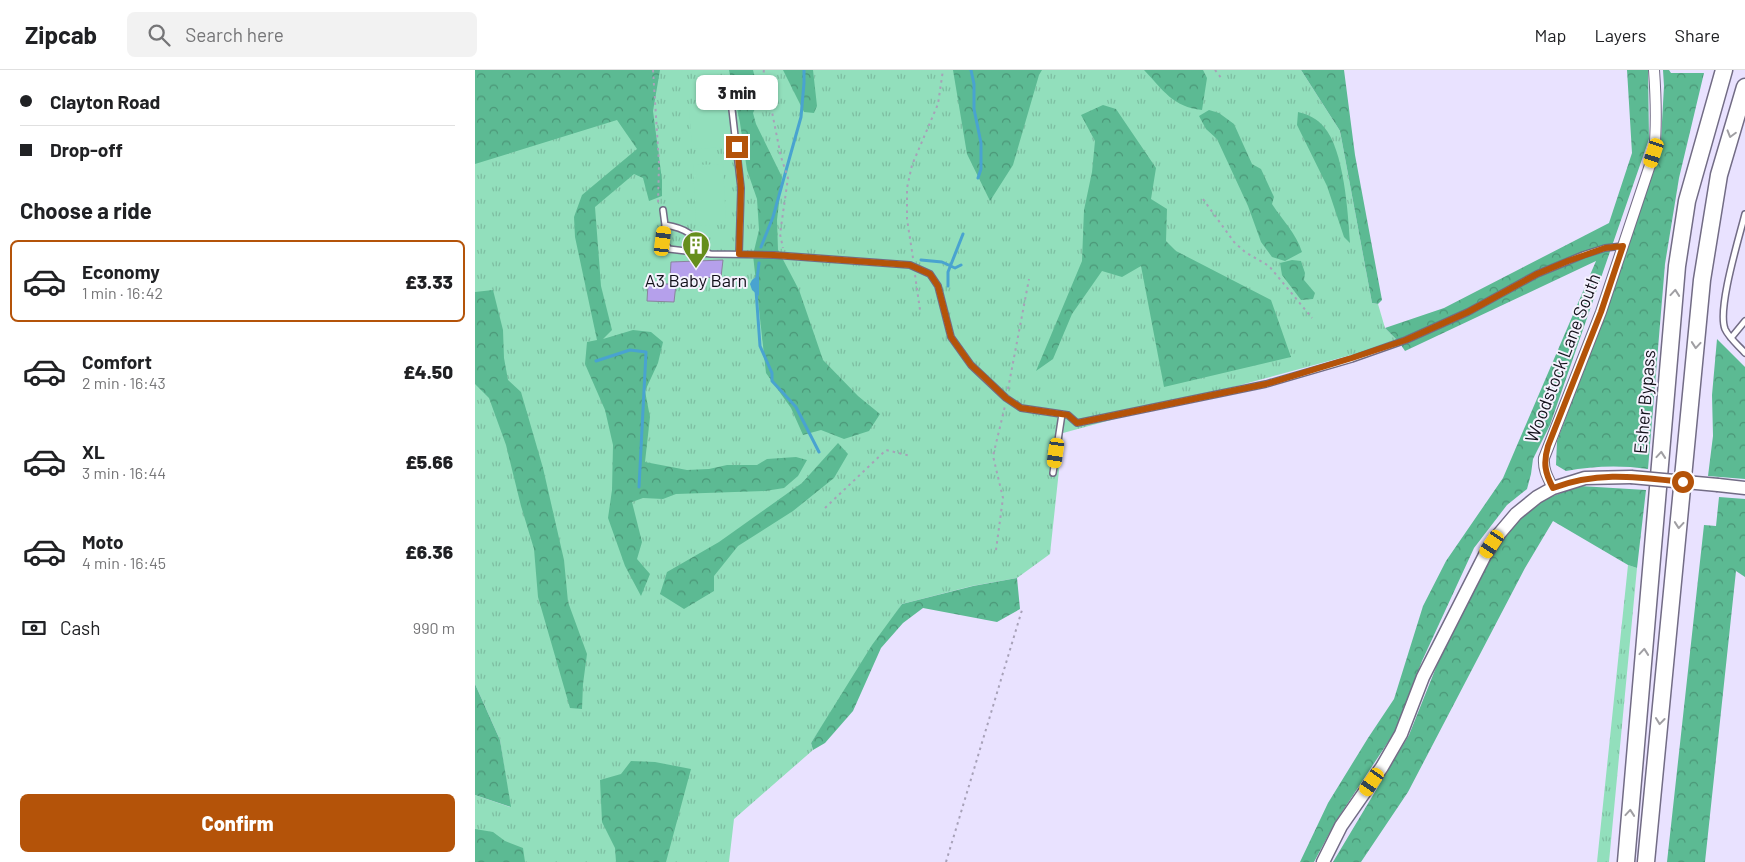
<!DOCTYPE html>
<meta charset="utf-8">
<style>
body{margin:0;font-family:Barlow,sans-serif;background:#f2f2f2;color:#202124;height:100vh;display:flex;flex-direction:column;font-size:19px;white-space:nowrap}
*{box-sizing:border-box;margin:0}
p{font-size:16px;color:#757577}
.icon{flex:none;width:28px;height:28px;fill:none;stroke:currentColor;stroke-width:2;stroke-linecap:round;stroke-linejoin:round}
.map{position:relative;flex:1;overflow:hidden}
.panel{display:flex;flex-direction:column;background:#fff;width:475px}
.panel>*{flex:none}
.hud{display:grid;align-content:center;height:110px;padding:0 20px;background:#fff}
.end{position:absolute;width:22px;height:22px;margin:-11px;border:6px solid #b45309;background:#fff;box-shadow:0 0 0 2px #fff}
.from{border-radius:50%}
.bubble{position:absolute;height:35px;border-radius:8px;background:#fff;box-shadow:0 1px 4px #0004;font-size:16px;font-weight:800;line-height:35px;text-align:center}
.car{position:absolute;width:15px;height:30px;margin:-15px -8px;border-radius:6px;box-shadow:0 0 4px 1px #0007;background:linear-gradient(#f5c518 24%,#345 0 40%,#f5c518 0 76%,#345 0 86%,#f5c518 0)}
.hud b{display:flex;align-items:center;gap:18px;height:48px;font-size:19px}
.hud b+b{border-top:1px solid #e0e0e0}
.hud i{width:12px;height:12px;background:#202124}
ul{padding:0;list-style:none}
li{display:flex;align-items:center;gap:15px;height:82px;margin:0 10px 8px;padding:0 10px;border:2px solid transparent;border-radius:8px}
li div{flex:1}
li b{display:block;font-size:19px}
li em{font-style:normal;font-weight:800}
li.on{border-color:#b45309}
li>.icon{width:45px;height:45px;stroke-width:1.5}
h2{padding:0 20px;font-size:22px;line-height:60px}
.pay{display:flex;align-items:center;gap:12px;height:55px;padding:0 20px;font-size:19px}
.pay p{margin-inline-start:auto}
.action{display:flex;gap:10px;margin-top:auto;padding:10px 20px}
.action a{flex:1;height:58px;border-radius:8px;background:#b45309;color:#fff;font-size:20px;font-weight:800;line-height:58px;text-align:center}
header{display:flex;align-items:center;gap:30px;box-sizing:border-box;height:70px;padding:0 25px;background:#fff;border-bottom:1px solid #e0e0e0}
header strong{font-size:24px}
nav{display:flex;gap:28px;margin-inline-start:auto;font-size:18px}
.search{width:350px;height:45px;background:#f2f2f2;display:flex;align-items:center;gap:12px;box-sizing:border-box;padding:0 18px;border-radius:8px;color:#757577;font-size:19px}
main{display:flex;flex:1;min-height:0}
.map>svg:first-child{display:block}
.grass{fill:url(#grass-tufts)}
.forest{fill:url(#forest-crowns)}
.pitch{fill:#92dfbc}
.water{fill:#49a3d0}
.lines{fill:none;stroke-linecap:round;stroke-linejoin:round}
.stream{stroke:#49a3d0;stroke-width:3}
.building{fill:#b5a0eb;stroke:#8a839e}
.service-casing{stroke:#726c85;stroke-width:8}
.minor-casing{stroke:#726c85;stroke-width:12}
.tertiary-casing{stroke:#726c85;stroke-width:15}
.trunk-casing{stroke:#726c85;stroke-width:19}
.path{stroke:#a7a1b8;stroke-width:2;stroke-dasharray:2.5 4;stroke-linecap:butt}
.service{stroke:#fff;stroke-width:5}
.minor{stroke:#fff;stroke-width:10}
.tertiary{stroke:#fff;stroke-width:12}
.trunk{stroke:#fff;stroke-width:16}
.tertiary-bridge-casing{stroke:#726c85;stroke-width:15;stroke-linecap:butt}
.tertiary-bridge{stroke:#fff;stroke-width:12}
.oneway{stroke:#a09fa3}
.route{stroke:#b45309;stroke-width:6}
.labels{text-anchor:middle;stroke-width:4;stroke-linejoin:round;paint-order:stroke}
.poi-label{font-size:18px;fill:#121019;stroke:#f5f2fe}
.street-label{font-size:18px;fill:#121019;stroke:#f5f2fe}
</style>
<header>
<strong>Zipcab</strong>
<div class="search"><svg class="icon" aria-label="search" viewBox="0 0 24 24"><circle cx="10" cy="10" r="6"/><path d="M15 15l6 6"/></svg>Search here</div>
<nav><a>Map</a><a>Layers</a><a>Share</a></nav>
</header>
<main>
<section class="panel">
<div class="hud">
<b><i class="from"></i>Clayton Road</b>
<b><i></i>Drop-off</b>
</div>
<h2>Choose a ride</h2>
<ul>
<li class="on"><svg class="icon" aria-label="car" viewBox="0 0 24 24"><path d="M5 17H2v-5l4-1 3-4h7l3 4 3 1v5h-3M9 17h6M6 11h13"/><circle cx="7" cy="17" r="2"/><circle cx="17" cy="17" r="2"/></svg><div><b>Economy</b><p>1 min · 16:42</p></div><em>£3.33</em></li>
<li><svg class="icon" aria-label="car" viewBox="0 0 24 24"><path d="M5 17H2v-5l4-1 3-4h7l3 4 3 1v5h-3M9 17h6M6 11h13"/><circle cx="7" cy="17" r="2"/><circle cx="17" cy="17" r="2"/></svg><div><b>Comfort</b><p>2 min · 16:43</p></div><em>£4.50</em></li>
<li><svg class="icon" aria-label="car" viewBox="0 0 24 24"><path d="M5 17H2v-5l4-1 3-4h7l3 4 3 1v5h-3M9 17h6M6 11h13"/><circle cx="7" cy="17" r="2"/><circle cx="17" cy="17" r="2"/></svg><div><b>XL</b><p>3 min · 16:44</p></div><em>£5.66</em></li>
<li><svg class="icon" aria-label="car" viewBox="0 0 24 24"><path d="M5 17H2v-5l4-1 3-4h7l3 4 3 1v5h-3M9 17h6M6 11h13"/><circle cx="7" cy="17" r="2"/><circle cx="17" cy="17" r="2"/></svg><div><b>Moto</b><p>4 min · 16:45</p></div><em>£6.36</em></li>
</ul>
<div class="pay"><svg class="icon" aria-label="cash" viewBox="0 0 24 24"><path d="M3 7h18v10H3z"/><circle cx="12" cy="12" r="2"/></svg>Cash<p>990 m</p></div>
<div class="action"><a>Confirm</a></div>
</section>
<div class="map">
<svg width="1270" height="792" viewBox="0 0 1270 792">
<defs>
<pattern id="grass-tufts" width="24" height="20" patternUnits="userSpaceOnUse" patternTransform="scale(1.25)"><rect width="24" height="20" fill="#92dfbc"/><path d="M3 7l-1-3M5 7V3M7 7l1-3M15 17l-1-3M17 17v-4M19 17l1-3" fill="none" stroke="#7dbea1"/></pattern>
<pattern id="forest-crowns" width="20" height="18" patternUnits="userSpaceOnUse" patternTransform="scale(1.25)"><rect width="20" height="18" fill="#5cba93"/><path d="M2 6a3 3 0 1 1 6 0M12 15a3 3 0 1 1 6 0" fill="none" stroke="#4b9677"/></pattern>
</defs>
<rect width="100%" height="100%" fill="#e9e2ff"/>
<path class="grass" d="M0,0H826L865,61L897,233L903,234L910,258L924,272L588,363L575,484L542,508L497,516L427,534L336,673L338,680L259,749L254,792H0V725L35,737L25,670L0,614Z
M1153,495L1162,498L1134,792H1122Z"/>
<path class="forest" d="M0,0H185L178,41L187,110V126L174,131L168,108L159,104L120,137L126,216L137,260L128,269L158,260L176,262L188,272L183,293L170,321L175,347L170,392L212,400L234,399L252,395H282L292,389L321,387L332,390L323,406L309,418L290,421L201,424L188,429L168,428L157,432L167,472L162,489L175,504L166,526L150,496L133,448L137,420L138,375L130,340L110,294L112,272L122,270L100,167L99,147L107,125L162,79L142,50L0,94Z
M254,0H278L285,28L278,43L281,54L307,107L302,150L303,180L324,220L348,290L383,326L405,344L394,361L369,369L346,360L328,365L316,338L291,303L278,185L284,160L282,129L272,100L265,53Z
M308,0H338L342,36L339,43L329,42Z
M478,0H567L564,5L538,95L515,131L492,84Z
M669,0H728L732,8L727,40C698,37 688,20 669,0Z
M826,0H869L880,85L907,230L903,234L897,233L865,61Z
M1152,0H1173L1174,69L1075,355L1058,389L1056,404L1052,419L1032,435L999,478L947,591L921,660L861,751L839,792H825L853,733L893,668L919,629L948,536L971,491L1028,408L1121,191L930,281L924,272L910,258L969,238L1134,153L1157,83Z
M1188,0H1194L1196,3H1229L1204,108L1190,194L1173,399C1145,395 1118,396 1091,401L1081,395L1082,371L1139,219L1186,70L1189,16Z
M628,35L641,39L681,98L676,129L692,139L691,171L701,181L796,230L816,287L689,317L666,196L647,207L627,201L597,244L578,289L561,301L607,191L609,140L617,102L620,71L606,45Z
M734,40L744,43L759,54L777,94L786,99L799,127L797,134C808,151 821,163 827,182L810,191L797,187L786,172L773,136L742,69L731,59L724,46Z
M823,42C832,44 843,49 849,57C869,80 873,142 875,173L869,167L852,116L822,55Z
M817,190L826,191L830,203L829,210L840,223L838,229L826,230L807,205L805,193Z
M18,220L28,260L29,288L33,310L46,322L68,398L89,490L93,532L112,584L108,614L107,639L95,638L63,527L59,479L46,436L31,375L14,328L0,314V222Z
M1242,269L1270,297V409L1233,406L1238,366L1237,325Z
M363,373L373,384L359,408L318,441L263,476L239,506V521L209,539L185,524L192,502L244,472L327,413Z
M1105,416L1171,420L1162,498L1153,495L1078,451L1050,498L933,722L886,792H858L934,665L962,595L989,538L1012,495L1034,460L1052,440L1070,429Z
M1244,427L1270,429V507L1261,501L1230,792H1192L1229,455L1241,456Z
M542,508L545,539L522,552L448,538L428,553L406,578L378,641L350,673L338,680L336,673L397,575L427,534L498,516Z
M0,614L25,670L36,737L0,725Z
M156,691L180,692L216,699L191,792H141L140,778L127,752L125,710L146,704Z
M0,759L18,762L30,771L48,778L50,792H0Z"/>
<path class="pitch" d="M251,32L254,77L217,79L214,35Z
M248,94L251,154L221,156L218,95Z"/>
<path class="water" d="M282,206L284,207V226L277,220L275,214L277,210Z"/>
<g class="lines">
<path class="stream" d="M496,0L499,14V39L506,73V99L503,108
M286,177L298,147L326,47L329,13V0
M446,190L467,192L480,198L486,195
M282,209L284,193
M473,216V202L488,164
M281,220L285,276L297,303V311L321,337L344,382
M121,291L155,280L171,282L164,417"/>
</g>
<path class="building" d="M248,190L246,207L195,209L196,192Z
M173,214H201L199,232L172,231Z"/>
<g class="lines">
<g class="service-casing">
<path id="service" d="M256,31L266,118L264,184
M188,140L190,155L188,171L194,179L236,184L299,185L435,195L455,204L463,216L476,267L496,295L531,328L546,338L593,345L602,353L791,314L877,289L931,270L993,242L1062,204L1108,185L1130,178L1148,176
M1270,144C1264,168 1242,239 1250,259C1254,268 1264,276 1270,283
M190,155C212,158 220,166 233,183
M1256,268L1270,251
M578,403L587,344"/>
</g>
<g class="minor-casing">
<path id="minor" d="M1078,418C1073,408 1068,400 1069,388L1126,242L1179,83C1182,55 1181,28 1179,0"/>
</g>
<g class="tertiary-casing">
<path id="tertiary" d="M1243,415L1270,418
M848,792L866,756L907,697L926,664L948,607L1010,485L1024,464L1041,444L1062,427L1078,418L1110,408L1156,407"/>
</g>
<g class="trunk-casing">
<path id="trunk" d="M1151,792L1202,196L1212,131L1249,0
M1171,792L1227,210L1244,105L1270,17"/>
</g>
<path class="path" d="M178,0L184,93L183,135
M289,0L287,11L294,27L306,87L313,108L305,164L308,178
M740,0L747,9
M728,129L759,172L770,182L794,196L837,248
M438,188L432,149V118L437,95L463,34L468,0
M440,205L445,240
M533,319L554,209
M350,438L411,380L436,386
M521,480L528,428L518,386L530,336
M471,792L547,540"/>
<use href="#service" class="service"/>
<use href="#minor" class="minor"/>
<use href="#tertiary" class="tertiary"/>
<use href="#trunk" class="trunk"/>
<g class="tertiary-bridge-casing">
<path id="tertiary-bridge" d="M1156,407L1243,415"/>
</g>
<use href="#tertiary-bridge" class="tertiary-bridge"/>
</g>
<defs><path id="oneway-chevron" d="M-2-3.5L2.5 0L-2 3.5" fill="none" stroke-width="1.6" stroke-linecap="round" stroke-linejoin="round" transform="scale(1.25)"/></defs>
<g class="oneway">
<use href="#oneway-chevron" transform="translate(1256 64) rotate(106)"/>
<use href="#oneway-chevron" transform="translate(1200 223) rotate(-85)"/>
<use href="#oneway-chevron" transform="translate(1221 275) rotate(95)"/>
<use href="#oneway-chevron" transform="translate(1186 385) rotate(-85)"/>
<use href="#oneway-chevron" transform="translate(1204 455) rotate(95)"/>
<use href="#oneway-chevron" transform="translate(1169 582) rotate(-85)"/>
<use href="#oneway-chevron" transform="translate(1185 651) rotate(96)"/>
<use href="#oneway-chevron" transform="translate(1155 743) rotate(-85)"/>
</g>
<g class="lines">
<path class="route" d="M262,77L266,118L264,184L299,185L435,195L455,204L463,216L476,267L496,295L508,306L531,328L546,338L593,345L602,353L791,314L877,288L931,270L993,242L1062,204L1093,191L1130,178L1148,176L1126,242L1073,376C1068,393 1070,403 1078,418C1123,401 1161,407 1208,412"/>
</g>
<defs>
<g id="building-pin" transform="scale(1.4375)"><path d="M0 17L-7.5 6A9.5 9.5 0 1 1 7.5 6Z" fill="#668e1c" stroke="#f5f2fe"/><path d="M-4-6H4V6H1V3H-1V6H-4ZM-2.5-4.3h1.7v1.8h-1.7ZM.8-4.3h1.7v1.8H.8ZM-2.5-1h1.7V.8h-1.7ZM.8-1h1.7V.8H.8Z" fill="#fff"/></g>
</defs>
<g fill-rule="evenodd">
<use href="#building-pin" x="221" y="175"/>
</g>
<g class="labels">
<g class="poi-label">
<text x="221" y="217">A3 Baby Barn</text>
</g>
<g class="street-label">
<text transform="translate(1088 288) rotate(-69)" y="6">Woodstock Lane South</text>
<text transform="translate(1170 332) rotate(-85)" y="6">Esher Bypass</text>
</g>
</g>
</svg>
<i class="end from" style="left:1208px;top:412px"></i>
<i class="end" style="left:262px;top:77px"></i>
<div class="bubble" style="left:221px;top:5px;width:82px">3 min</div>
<i class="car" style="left:1179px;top:83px;rotate:198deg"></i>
<i class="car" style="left:188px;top:171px;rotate:7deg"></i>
<i class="car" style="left:581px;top:383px;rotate:188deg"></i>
<i class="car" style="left:1017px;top:474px;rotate:214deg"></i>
<i class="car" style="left:897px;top:712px;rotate:215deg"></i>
</div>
</main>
